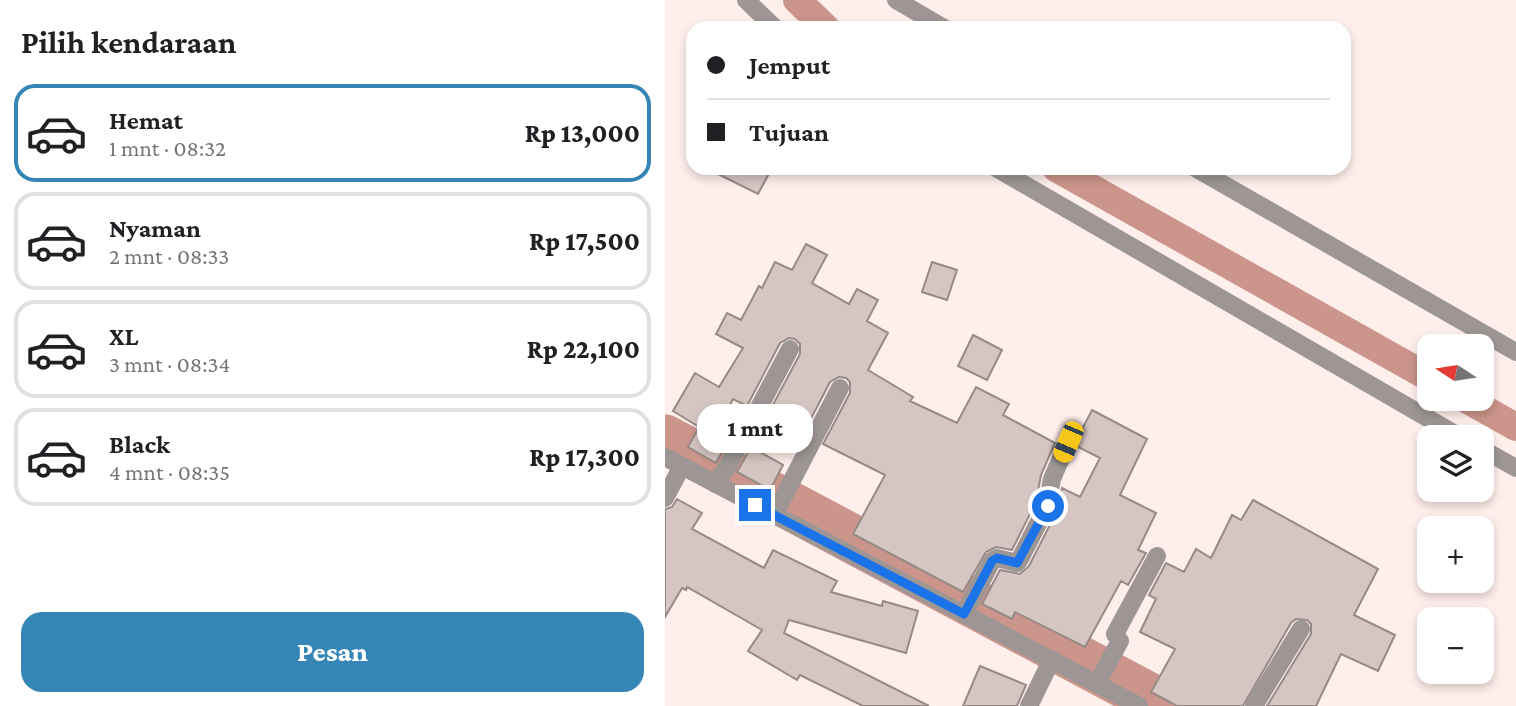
<!DOCTYPE html>
<html lang="id">
<meta charset="utf-8">
<style>
body{margin:0;font-family:"Crimson Pro",serif;background:#f2f2f2;color:#202124;height:100vh;display:flex;flex-direction:column;font-size:26px;white-space:nowrap}
*{box-sizing:border-box;margin:0}
p{font-size:23px;color:#757577}
.icon{flex:none;width:38px;height:38px;fill:none;stroke:currentColor;stroke-width:2;stroke-linecap:round;stroke-linejoin:round}
.map{position:relative;flex:1;overflow:hidden}
.panel{display:flex;flex-direction:column;background:#fff;width:665px}
.panel>*{flex:none}
.guide{position:absolute;left:21px;top:21px;width:665px;height:154px;border-radius:21px;box-shadow:0 4px 10px #0003;display:grid;align-content:center;height:154px;padding:0 21px;background:#fff}
.needle{width:46px;rotate:282deg}
.tools{position:absolute;left:752px;top:334px;display:grid;gap:14px}
.tools a{display:grid;place-items:center;width:77px;height:77px;border-radius:14px;background:#fff;box-shadow:0 4px 10px #0003;font-size:35px}
.end{position:absolute;width:32px;height:32px;margin:-16px;border:9px solid #1a73e8;background:#fff;box-shadow:0 0 0 4px #fff}
.from{border-radius:50%}
.bubble{position:absolute;height:49px;border-radius:21px;background:#fff;box-shadow:0 4px 10px #0003;font-size:23px;font-weight:800;line-height:49px;text-align:center}
.car{position:absolute;width:21px;height:42px;margin:-21px -10px;border-radius:9px;box-shadow:0 0 5px 2px #0007;background:linear-gradient(#f5c518 24%,#345 0 40%,#f5c518 0 76%,#345 0 86%,#f5c518 0)}
.guide b{display:flex;align-items:center;gap:24px;height:66px;font-size:26px}
.guide b+b{border-top:2px solid #e0e0e0}
.guide i{width:18px;height:18px;background:#202124}
ul{padding:0;list-style:none}
li{display:flex;align-items:center;gap:21px;height:98px;margin:0 14px 10px;padding:0 7px;border:4px solid #e0e0e0;border-radius:21px}
li div{flex:1}
li b{display:block;font-size:26px}
li em{font-style:normal;font-weight:800}
li.active{border-color:#3685b7}
li>.icon{width:63px;height:63px;stroke-width:1.5}
h2{padding:0 21px;font-size:32px;line-height:84px}
.cta{display:flex;gap:14px;margin-top:auto;padding:14px 21px}
.cta a{flex:1;height:80px;border-radius:21px;background:#3685b7;color:#fff;font-size:28px;font-weight:800;line-height:80px;text-align:center}
main{display:flex;flex:1;min-height:0}
.map>svg:first-child{display:block}
.lines{fill:none;stroke-linecap:round;stroke-linejoin:round}
.canal{stroke:#cc958b;stroke-width:28}
.river{stroke:#cc958b;stroke-width:49}
.building{fill:#d5c6c3;stroke:#978986;stroke-width:2}
.minor{stroke:#9d9695;stroke-width:18}
.route{stroke:#1a73e8;stroke-width:9}
</style>
<main>
<section class="panel">
<h2>Pilih kendaraan</h2>
<ul>
<li class="active"><svg class="icon" aria-label="car" viewBox="0 0 24 24"><path d="M5 17H2v-5l4-1 3-4h7l3 4 3 1v5h-3M9 17h6M6 11h13"/><circle cx="7" cy="17" r="2"/><circle cx="17" cy="17" r="2"/></svg><div><b>Hemat</b><p>1 mnt · 08:32</p></div><em>Rp 13,000</em></li>
<li><svg class="icon" aria-label="car" viewBox="0 0 24 24"><path d="M5 17H2v-5l4-1 3-4h7l3 4 3 1v5h-3M9 17h6M6 11h13"/><circle cx="7" cy="17" r="2"/><circle cx="17" cy="17" r="2"/></svg><div><b>Nyaman</b><p>2 mnt · 08:33</p></div><em>Rp 17,500</em></li>
<li><svg class="icon" aria-label="car" viewBox="0 0 24 24"><path d="M5 17H2v-5l4-1 3-4h7l3 4 3 1v5h-3M9 17h6M6 11h13"/><circle cx="7" cy="17" r="2"/><circle cx="17" cy="17" r="2"/></svg><div><b>XL</b><p>3 mnt · 08:34</p></div><em>Rp 22,100</em></li>
<li><svg class="icon" aria-label="car" viewBox="0 0 24 24"><path d="M5 17H2v-5l4-1 3-4h7l3 4 3 1v5h-3M9 17h6M6 11h13"/><circle cx="7" cy="17" r="2"/><circle cx="17" cy="17" r="2"/></svg><div><b>Black</b><p>4 mnt · 08:35</p></div><em>Rp 17,300</em></li>
</ul>
<div class="cta"><a>Pesan</a></div>
</section>
<div class="map">
<svg width="851" height="706" viewBox="0 0 851 706">
<rect width="100%" height="100%" fill="#ffefec"/>
<g class="lines">
<path class="canal" d="M132,0L161,28
M391,168L765,378
M801,399L851,427"/>
<path class="river" d="M0,439L501,706"/>
</g>
<path class="building" d="M41,168H107L93,194Z
M141,244L162,255L147,283L184,304L192,289L213,300L202,321L223,333L203,370L248,397L245,401L292,423L311,387L344,404L338,415L390,443L376,475L371,502L347,550L331,547L321,552L298,592L188,534L220,475L158,444L185,393V382L181,378L174,377L165,382L138,434L102,416L135,354V344L130,339L124,338L115,343L82,406L68,399L53,428L66,435L51,463L23,447L34,427L8,411L30,373L54,387L78,348L51,334L62,313L76,320L94,286L97,288L110,262L127,270Z
M267,262L292,270L282,300L257,292Z
M308,335L337,350L322,380L293,366Z
M427,410L482,439L455,495L491,513L473,550L481,553L463,585L456,581L420,647L350,612L347,619L317,604L335,570L355,574L364,566L392,511L397,488L415,497L435,458L413,447V437Z
M86,447L118,465L105,490L72,472Z
M12,499L37,513L27,529L99,568L108,550L172,581L166,592L217,606L218,601L253,611L241,653L124,620L119,633L264,706H198L135,675L132,680L83,651L97,630L22,587L21,590L17,588L0,617V509L7,507Z
M588,500L713,569L689,615L730,635L713,671L676,654L651,706H602L646,634V624L642,620L631,619L626,623L578,706H512L486,692L510,649L475,632L491,599L484,595L501,563L519,572L531,549L546,558L567,515L576,520Z
M315,666L361,685L352,706H298Z"/>
<g class="lines">
<path class="minor" d="M81,0L110,28
M231,0L279,28
M331,168L797,438
M530,168L851,352
M817,449L851,468
M0,457L474,706
M50,484L64,464L125,349
M0,498L17,466
M109,515L175,388
M299,614L327,561L332,558L352,563L355,559L382,506L387,479L403,442
M432,683L455,641L450,634L492,556
M364,706L387,659
M589,706L636,629"/>
</g>
<g class="lines">
<path class="route" d="M90,505L299,614L327,561L332,558L352,563L383,506"/>
</g>
</svg>
<div class="tools">
<a><svg class="needle" viewBox="-14 -14 28 28"><path d="M0-13l5 13h-10z" fill="#e53935"/><path d="M0 13l5-13h-10z" fill="#757577"/></svg></a>
<a><svg class="icon" aria-label="layers" viewBox="0 0 24 24"><path d="M12 4l9 5-9 5-9-5zM3 14l9 5 9-5"/></svg></a>
<a>+</a>
<a>−</a>
</div>
<i class="end from" style="left:383px;top:506px"></i>
<i class="end" style="left:90px;top:505px"></i>
<div class="bubble" style="left:32px;top:404px;width:116px">1 mnt</div>
<i class="car" style="left:403px;top:442px;rotate:203deg"></i>
<div class="guide">
<b><i class="from"></i>Jemput</b>
<b><i></i>Tujuan</b>
</div>
</div>
</main>
